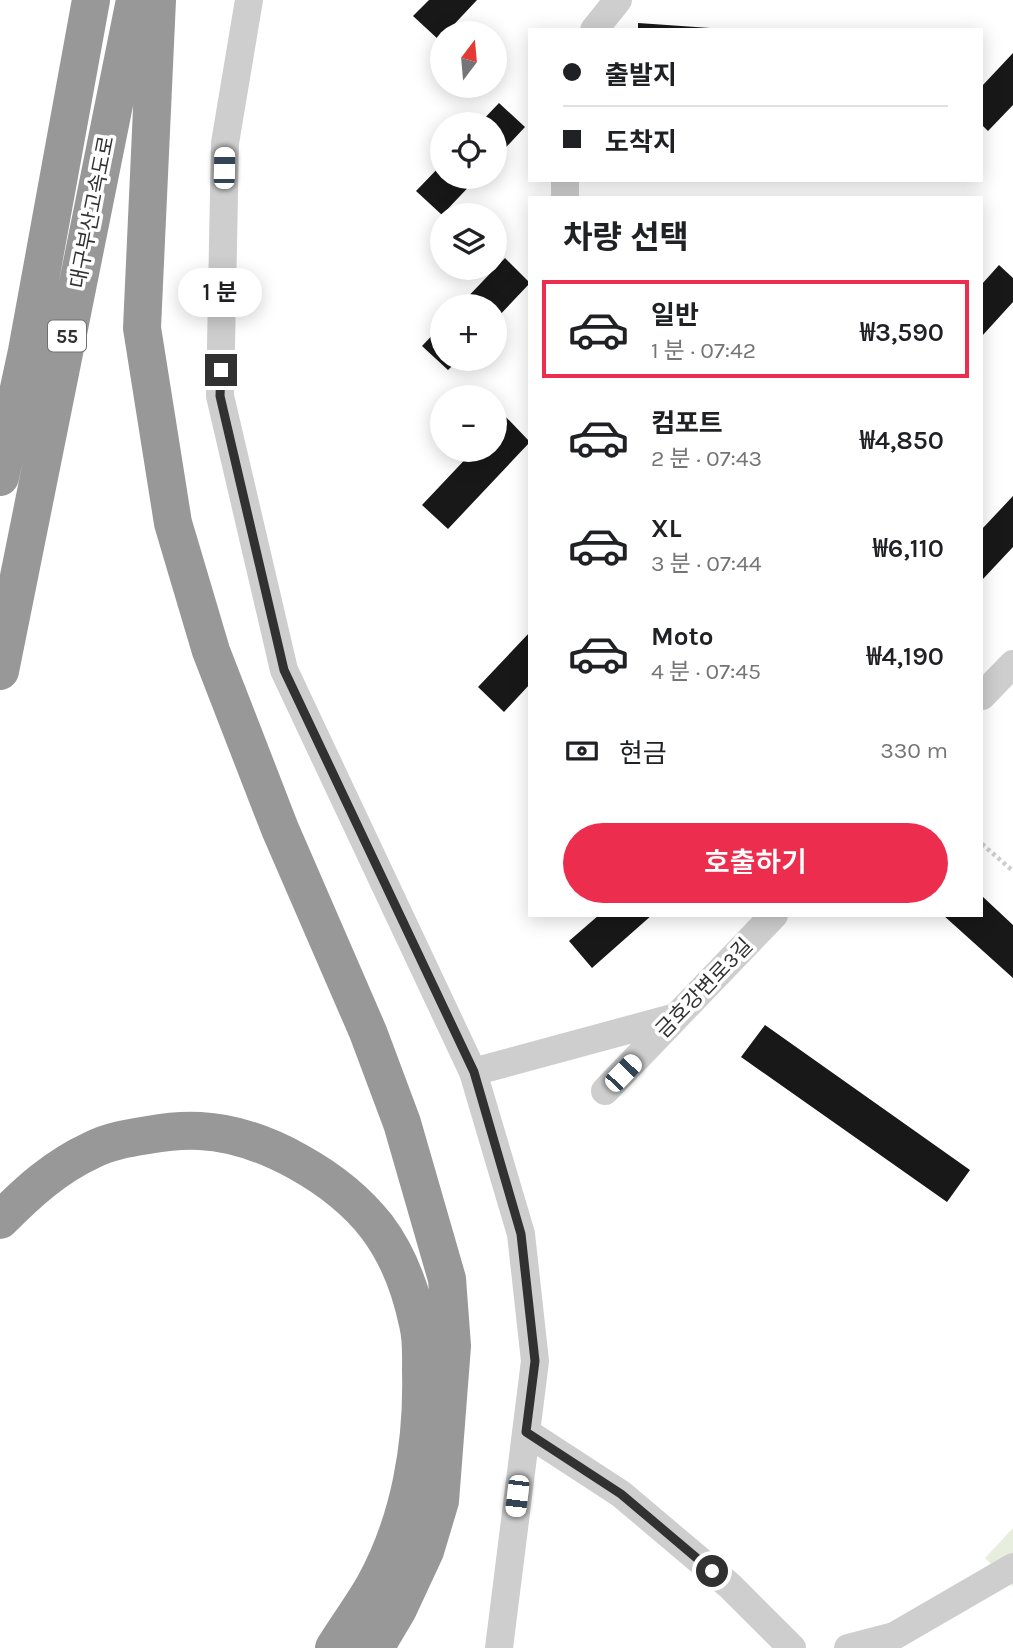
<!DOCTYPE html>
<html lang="ko">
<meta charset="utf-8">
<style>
body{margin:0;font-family:Karla,"Noto Sans KR",sans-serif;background:#f2f2f2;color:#202124;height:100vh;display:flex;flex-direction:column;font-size:26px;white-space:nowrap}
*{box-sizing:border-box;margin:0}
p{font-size:23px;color:#757577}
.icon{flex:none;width:38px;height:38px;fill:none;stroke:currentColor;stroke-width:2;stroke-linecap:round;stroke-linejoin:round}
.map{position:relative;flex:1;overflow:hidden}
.panel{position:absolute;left:528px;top:196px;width:455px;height:721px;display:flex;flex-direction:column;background:#fff;border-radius:0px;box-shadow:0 4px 18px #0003}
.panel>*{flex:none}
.top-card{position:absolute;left:528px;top:28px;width:455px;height:154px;border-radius:0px;box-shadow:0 4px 18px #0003;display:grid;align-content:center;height:154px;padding:0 35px;background:#fff}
.needle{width:46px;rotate:16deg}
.tools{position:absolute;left:430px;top:21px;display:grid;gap:14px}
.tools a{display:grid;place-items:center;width:77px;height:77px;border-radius:50%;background:#fff;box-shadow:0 4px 18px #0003;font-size:35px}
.end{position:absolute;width:32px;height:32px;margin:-16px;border:9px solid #313131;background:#fff;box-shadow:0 0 0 4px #fff}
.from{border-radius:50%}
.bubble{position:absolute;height:49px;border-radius:24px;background:#fff;box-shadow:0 4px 18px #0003;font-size:23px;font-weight:600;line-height:49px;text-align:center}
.car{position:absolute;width:21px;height:42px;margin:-21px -10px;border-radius:9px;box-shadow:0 0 5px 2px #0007;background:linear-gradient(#fff 24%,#345 0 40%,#fff 0 76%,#345 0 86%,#fff 0)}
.top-card b{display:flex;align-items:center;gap:24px;height:66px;font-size:26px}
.top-card b+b{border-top:2px solid #e0e0e0}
.top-card i{width:18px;height:18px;background:#202124}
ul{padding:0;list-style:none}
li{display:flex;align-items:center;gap:21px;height:98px;margin:0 14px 10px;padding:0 21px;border:4px solid transparent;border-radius:0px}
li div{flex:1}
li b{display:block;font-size:26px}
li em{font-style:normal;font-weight:600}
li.active{border-color:#ed2d4d}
li>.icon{width:63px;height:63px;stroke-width:1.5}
h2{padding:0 35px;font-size:32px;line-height:84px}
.pay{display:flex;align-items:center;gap:18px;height:77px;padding:0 35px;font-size:26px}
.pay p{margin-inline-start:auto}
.cta{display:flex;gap:14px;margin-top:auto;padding:14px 35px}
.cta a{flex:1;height:80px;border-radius:42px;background:#ed2d4d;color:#fff;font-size:28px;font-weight:600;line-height:80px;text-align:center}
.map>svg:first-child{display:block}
.green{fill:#e8eede}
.building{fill:#181818}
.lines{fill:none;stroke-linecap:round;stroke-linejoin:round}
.path{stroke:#cecece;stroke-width:4.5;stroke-dasharray:3.5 3.5;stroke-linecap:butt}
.street{stroke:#cecece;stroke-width:28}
.highway{stroke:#989898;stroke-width:38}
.route{stroke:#313131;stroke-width:9}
.labels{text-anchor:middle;stroke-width:7;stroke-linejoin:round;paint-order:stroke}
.shield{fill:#fff;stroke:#6f6f6f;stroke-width:2}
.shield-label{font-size:19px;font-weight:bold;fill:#313131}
.street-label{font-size:21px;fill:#313131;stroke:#fff}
</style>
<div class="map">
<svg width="1013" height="1648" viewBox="0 0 1013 1648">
<rect width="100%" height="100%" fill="#fff"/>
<path class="green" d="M1013,1528V1587L985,1558Z"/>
<path class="building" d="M429,0H477L446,33H443L439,40L413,16Z
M638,23L710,28V30H638Z
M1013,53V105L988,131L982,125V86Z
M499,103L525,127L495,159V124H479Z
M443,163V177H478L442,215L416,191Z
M505,258L530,283L495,320V306H459Z
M999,265L1013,278V302L982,336V284Z
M443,324V359H459L448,370L422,346Z
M505,416L530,442L448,529L422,505L474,450H495V427Z
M1013,496V547L982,580V529Z
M530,632V684L504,712L478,687Z
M982,896L1013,925V978L943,915H982Z
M599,915H652L592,968L569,941Z
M765,1025L970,1170L947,1202L741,1057Z"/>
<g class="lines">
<path class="path" d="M982,844L1013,871"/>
<path class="street" d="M249,0L225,143L220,396L284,670L473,1072L676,1017
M594,30L618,0
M565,198V180
M982,696L1013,664
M473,1072L521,1234L535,1361L499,1648
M605,1091L774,915
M526,1432L621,1494L730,1586L792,1648
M848,1648L894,1636L1013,1567"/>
<path class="highway" d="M157,0L142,328L173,523L211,651L280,829L368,1032L402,1123L447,1279L452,1346L440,1501L425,1551L398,1609L375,1648
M0,477L27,351L91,0
M0,671L135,0
M0,1220C28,1192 55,1167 92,1150C109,1141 129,1138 148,1135C165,1132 182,1130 200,1131C263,1134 339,1178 377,1227C398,1255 411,1290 418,1324C422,1339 421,1356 421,1371C423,1444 410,1521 374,1586C362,1607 347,1627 334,1648"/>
</g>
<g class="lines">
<path class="route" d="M221,370L220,396L284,670L474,1072L521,1234L535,1361L526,1432L621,1494L712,1571"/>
</g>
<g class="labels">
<rect class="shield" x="48" y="320.5" width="38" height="31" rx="5"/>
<g class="shield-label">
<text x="67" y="343">55</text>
</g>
<g class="street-label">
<text transform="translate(92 212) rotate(-79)" y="7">대구부산고속도로</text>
<text transform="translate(704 988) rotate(-46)" y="7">금호강변로3길</text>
</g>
</g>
</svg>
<div class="tools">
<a><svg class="needle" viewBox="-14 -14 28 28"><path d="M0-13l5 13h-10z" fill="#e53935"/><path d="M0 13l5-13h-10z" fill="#757577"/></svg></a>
<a><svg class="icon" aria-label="locate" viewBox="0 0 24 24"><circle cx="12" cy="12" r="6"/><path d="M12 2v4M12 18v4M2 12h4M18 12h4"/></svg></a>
<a><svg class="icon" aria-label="layers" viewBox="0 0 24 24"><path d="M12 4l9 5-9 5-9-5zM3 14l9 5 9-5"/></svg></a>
<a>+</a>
<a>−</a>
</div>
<i class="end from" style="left:712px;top:1571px"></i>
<i class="end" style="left:221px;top:370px"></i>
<div class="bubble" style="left:178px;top:268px;width:84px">1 분</div>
<i class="car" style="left:224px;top:168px;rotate:1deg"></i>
<i class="car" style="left:623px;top:1073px;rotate:44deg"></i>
<i class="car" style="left:517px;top:1496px;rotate:187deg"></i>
<div class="top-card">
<b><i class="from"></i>출발지</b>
<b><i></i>도착지</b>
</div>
<section class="panel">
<h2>차량 선택</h2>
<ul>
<li class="active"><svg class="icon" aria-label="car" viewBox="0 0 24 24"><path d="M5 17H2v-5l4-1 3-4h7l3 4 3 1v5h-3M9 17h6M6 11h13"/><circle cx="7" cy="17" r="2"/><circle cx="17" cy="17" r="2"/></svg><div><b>일반</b><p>1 분 · 07:42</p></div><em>₩3,590</em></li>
<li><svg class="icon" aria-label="car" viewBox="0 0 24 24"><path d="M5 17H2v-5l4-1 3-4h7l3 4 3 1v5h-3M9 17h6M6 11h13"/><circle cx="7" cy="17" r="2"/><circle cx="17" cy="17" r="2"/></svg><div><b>컴포트</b><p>2 분 · 07:43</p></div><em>₩4,850</em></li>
<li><svg class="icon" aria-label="car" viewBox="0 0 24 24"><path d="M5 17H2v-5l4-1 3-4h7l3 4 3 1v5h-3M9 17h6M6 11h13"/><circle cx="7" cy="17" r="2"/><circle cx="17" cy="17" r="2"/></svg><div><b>XL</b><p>3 분 · 07:44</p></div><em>₩6,110</em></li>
<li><svg class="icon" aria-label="car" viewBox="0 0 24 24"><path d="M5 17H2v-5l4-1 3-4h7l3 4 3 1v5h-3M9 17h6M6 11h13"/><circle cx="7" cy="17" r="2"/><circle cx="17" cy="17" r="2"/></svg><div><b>Moto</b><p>4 분 · 07:45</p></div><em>₩4,190</em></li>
</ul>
<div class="pay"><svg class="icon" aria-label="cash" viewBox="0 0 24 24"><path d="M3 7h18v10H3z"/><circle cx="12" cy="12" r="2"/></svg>현금<p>330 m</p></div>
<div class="cta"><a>호출하기</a></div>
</section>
</div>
